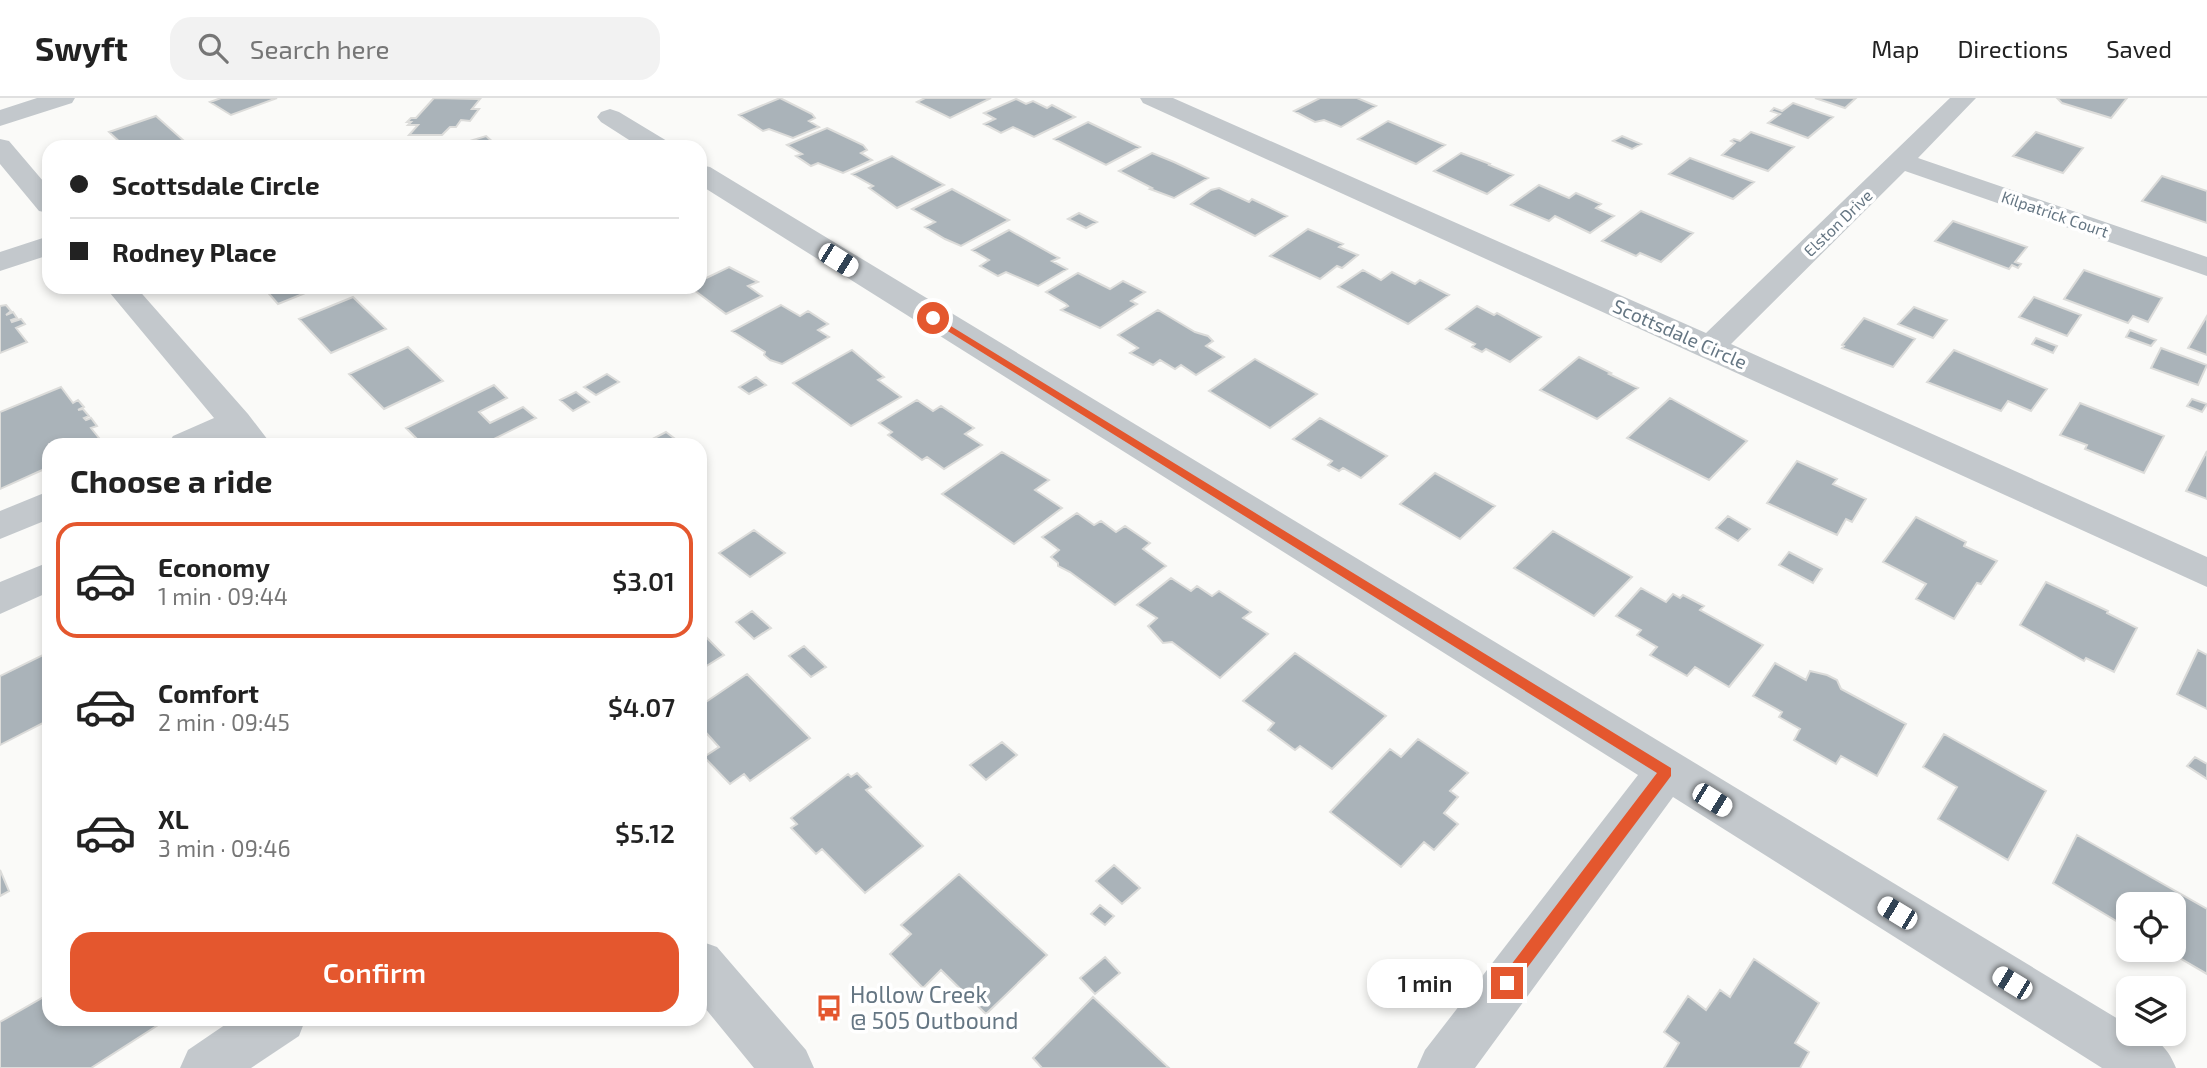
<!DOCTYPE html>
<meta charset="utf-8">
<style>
body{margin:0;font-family:"Exo 2",sans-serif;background:#f2f2f2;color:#222;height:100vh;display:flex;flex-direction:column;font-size:26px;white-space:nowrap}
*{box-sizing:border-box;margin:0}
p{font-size:23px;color:#767676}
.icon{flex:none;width:38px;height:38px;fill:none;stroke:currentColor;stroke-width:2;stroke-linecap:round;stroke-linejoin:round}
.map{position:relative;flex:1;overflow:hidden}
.drawer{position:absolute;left:42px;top:340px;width:665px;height:588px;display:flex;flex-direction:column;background:#fff;border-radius:21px;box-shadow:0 4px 10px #0003}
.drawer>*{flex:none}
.top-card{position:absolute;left:42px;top:42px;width:665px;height:154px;border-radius:21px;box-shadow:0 4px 10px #0003;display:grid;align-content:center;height:154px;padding:0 28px;background:#fff}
.buttons{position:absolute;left:2116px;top:794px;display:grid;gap:14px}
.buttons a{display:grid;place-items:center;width:70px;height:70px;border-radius:14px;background:#fff;box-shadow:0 4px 10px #0003;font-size:35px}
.end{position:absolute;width:32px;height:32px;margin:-16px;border:9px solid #e4572e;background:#fff;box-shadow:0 0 0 4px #fff}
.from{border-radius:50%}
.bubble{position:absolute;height:49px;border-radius:21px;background:#fff;box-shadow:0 4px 10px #0003;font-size:23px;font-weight:600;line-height:49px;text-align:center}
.car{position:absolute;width:21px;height:42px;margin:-21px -10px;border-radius:9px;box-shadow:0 0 5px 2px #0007;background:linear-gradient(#fff 24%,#345 0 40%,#fff 0 76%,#345 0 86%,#fff 0)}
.top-card b{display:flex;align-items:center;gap:24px;height:66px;font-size:26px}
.top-card b+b{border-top:2px solid #e0e0e0}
.top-card i{width:18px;height:18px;background:#222}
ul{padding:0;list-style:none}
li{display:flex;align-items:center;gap:21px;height:116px;margin:0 14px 10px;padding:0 14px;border:4px solid transparent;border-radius:21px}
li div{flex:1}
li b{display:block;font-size:26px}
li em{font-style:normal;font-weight:600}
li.selected{border-color:#e4572e}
li>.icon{width:63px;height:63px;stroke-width:1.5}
h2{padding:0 28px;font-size:32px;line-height:84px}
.action{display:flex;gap:14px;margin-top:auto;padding:14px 28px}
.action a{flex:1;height:80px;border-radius:21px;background:#e4572e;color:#fff;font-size:28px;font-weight:600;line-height:80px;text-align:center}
header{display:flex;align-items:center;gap:42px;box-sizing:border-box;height:98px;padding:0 35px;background:#fff;border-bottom:2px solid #e0e0e0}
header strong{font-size:33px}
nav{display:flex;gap:38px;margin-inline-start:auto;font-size:24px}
.search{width:490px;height:63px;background:#f2f2f2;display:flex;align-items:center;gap:18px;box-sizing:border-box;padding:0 24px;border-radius:21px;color:#767676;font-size:26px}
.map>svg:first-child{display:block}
.building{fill:#aab3b9;stroke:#dcdcda;stroke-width:2}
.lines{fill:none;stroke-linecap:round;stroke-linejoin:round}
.minor{fill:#c3c8cc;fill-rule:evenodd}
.route{fill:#e4572e}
.labels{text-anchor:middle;stroke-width:7;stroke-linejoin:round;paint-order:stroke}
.far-street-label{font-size:16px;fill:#657683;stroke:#fff}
.street-label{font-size:19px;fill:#657683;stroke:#fff}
.near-poi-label{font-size:23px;fill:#657683;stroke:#fff;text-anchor:start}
</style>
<header>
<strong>Swyft</strong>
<div class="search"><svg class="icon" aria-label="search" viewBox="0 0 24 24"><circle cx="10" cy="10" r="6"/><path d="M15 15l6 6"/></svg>Search here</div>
<nav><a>Map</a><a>Directions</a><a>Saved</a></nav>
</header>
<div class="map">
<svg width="2207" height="970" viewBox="0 0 2207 970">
<rect width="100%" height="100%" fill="#fafaf8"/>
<path class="building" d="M221,0H277L231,17L210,4Z
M434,0L480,1L472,11H479L470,23L461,22L456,29H450L442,37H409L418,27H408L411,24H407L411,20H416Z
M780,0L812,16L815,20L809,23L819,29L793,40L769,31L763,33L739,17Z
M925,0H991L950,20L917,4Z
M1320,0H1357L1376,8L1341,29L1324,22L1315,24L1294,13Z
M1815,0H1856L1845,10Z
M2057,0H2127L2111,20L2062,5Z
M1016,1L1026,6L1033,3L1047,10L1052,7L1075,19L1034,39L1013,29L1001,35L984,26L995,21L984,15Z
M1793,5L1833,19L1808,40L1768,25L1780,16L1771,13L1774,10L1782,13Z
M156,18L183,42L162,49H125L109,34Z
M1388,23L1445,47L1416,66L1358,41Z
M1088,24L1140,49L1106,67L1054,41Z
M827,30L863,47L867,52L861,55L872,62L843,75L818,65L811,68L796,58L802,56L787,47Z
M1751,34L1794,49L1768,73L1722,57L1735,45L1731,43L1734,41L1740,43Z
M2036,34L2083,50L2063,75L2013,58Z
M486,38L495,46L502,44L506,49H450Z
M1622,38L1641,46L1632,51L1613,43Z
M1152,55L1174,64L1208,80L1174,100L1150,91L1152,90L1119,73Z
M1461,55L1490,66L1489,67L1513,77L1487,96L1434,73Z
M892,58L944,87L897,110L869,90L873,88L852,76Z
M1690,60L1754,84L1733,101L1669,76Z
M2162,78L2207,93V125L2142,103Z
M1539,87L1569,100L1576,95L1601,106L1596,110L1614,118L1590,135L1555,118L1549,123L1511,107Z
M1219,90L1249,104L1252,101L1287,118L1255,138L1191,106L1211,92Z
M952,91L1009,122L961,148L945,141L925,129L935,124L912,111Z
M1641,113L1693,135L1661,164L1640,155L1636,158L1602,143Z
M1079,115L1097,124L1086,130L1068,121Z
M1953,123L2027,149L2015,164L2021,166L2018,170L2012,167L2009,171L1935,143Z
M1308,131L1343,146L1339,149L1358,157L1342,170L1337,168L1320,181L1270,158Z
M1009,132L1059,160L1052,163L1067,171L1038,188L1006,174L998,178L980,168L989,162L972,152Z
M729,169L758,184L748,188L762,198L726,216L690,189H700V183Z
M1363,172L1381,182L1392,174L1415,186L1420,182L1449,197L1408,226L1338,189Z
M2084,172L2162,200L2148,224L2133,218L2128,225L2064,201Z
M1078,175L1110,191L1123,183L1145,194L1131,203L1137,206L1100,230L1061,212L1068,208L1066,206L1046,194Z
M263,189H320L278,206Z
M353,199L386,231L331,255L299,221Z
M2034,199L2081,217L2067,238L2019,219Z
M6,207L11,213L6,217L13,214L17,220L11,222L12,224L21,221L25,226L16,230L27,244L0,255V208Z
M781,207L800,218L808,213L828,226L818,232L829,239L782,266L770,262L764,257L765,254L732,233Z
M1477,208L1494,217L1497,215L1541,239L1510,264L1486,251L1482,254L1472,249L1475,246L1446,231Z
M1914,209L1947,222L1933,240L1898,226Z
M1158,212L1195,234L1208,238L1213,243L1206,248L1224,259L1196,277L1181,267L1175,271L1160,262L1153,267L1130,255L1138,250L1118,237Z
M2207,218V257L2188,250Z
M1864,220L1915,241L1893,269L1842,250L1844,248L1842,247Z
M2130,232L2156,242L2151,248L2126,239Z
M2036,240L2057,248L2053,255L2032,246Z
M408,249L443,283L384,311L349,276Z
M2161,250L2207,267L2198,287L2151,270Z
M852,252L884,279L878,282L901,299L851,328L793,285Z
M1954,252L2047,291L2031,313L2008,303L2001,313L1927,284Z
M1579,259L1611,275L1609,276L1638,290L1597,321L1540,292Z
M1255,261L1317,296L1270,330L1209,293Z
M607,276L619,284L596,297L584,289Z
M756,279L766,287L749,296L739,289Z
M494,287L507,300L479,314L490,325L523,309L536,320L484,346H422L406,330Z
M61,289L73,305L78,302L84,309L78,312L83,311L89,318L84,320L86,322L91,320L97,328L91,330L103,345L49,346V369L0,391V314Z
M576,294L589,304L573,313L560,302Z
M1670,300L1747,343L1709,382L1627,340Z
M2192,301L2207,306L2202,314L2187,308Z
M917,302L933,313L941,308L974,330L965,336L982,347L944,371L927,359L922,362L888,337L892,334L879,325Z
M2080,305L2164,338L2144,375L2085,351L2087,347L2060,337Z
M1320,320L1387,358L1361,380L1343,370L1339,373L1328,367L1332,363L1293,341Z
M666,334L679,344L643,346Z
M2207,353V401L2186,393Z
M1002,354L1049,382L1035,392L1062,410L1014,446L942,396Z
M1797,363L1837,381L1833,386L1866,401L1852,424L1846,421L1837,437L1767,405Z
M1435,375L1495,408L1460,441L1400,406Z
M1077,415L1094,427L1101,423L1116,434L1125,428L1150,445L1143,451L1166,468L1115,507L1070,474L1058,468V465L1051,459L1059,452L1042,439Z
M1728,418L1750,431L1738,443L1716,430Z
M1916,419L1966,444L1964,448L1997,463L1981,486L1977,485L1954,521L1916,501L1926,486L1883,464Z
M754,432L785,455L750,479L719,455Z
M1553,433L1632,479L1594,518L1514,470Z
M1789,454L1822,471L1813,485L1779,467Z
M1171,480L1191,493L1197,488L1212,498L1219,493L1251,514L1243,520L1268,536L1220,580L1172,544L1163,545L1148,528L1157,520L1137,507Z
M2046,484L2108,513L2107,515L2137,530L2114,574L2086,560L2084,563L2020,527Z
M1641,490L1666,504L1673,496L1680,500L1683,497L1704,508L1700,512L1763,547L1729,589L1695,569L1687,578L1650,557L1657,549L1637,537L1641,532L1616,518Z
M752,513L771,530L754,541L736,524Z
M700,533L724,557L700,572Z
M804,548L826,569L811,579L789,558Z
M2198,552L2207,557V611L2177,596Z
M49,554V622L0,647V578Z
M1295,555L1386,618L1332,671L1300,648L1295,652L1268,632L1274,625L1243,603Z
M1775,565L1806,582L1810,573L1827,577L1837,582L1841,591L1906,626L1877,678L1841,658L1836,666L1794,642L1800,631L1779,619L1782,614L1753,598Z
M747,576L810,640L750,683L744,676L730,686L704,659L719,649L700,628V608Z
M1944,636L2046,693L2008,762L1938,721L1957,689L1923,669Z
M1418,641L1468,675L1450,693L1458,699L1444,715L1458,726L1434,752L1424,744L1401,769L1330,714L1390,651L1401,659Z
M1002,644L1017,657L986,682L970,667Z
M2195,659L2207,666V681L2187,668Z
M857,675L871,689L866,692L923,748L865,795L822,751L816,756L791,730L797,726L791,720L848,676L851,679Z
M2077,737L2207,811V876L2166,852H2174V807H2128V830L2053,785Z
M1114,767L1140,790L1122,806L1096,783Z
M0,772L9,793L0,798Z
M959,776L1047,857L986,916L941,872L923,890L890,856L911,836L901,827Z
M1100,807L1114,818L1105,827L1091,816Z
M1105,859L1120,875L1095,896L1080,880Z
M1754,861L1819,905L1795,945L1809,954L1800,970H1664L1679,945L1664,934L1688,898L1706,912L1720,892L1730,899Z
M49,896V920H169L91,970H0V924Z
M1093,899L1169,970H1042L1033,960Z"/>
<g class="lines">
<path class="minor" d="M37,0H75L72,5L0,28V12Z
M1140,0H1173L1706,235L1950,0H1976L1918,60L2207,159V178L1905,73L1731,246L2207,459V489L1143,5Z
M610,11L619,14L667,43L671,49H640L601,24L597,19L601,14Z
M0,41L9,43L49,90V115L39,113L0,66Z
M700,67L710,69L2128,927V936C2154,936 2167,947 2176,970H2102L1673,699L1475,970H1417L1425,952L1638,677L700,87Z
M49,138V157L0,173V154Z
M105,189H136L248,316L271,346H235L230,340L215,346H168L173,338L214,320Z
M49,393V421L0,441V413Z
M49,464V494L0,516V484Z
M700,843L717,849L806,952L814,970H754L700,904Z
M235,920H306L299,938L251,970H180L188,952Z"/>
</g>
<path class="route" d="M930,219H936L1671,670V678L1512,890H1501L1499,885L1501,880L1657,675L930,222Z"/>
<defs>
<g id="bus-bare" transform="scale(2.1)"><path d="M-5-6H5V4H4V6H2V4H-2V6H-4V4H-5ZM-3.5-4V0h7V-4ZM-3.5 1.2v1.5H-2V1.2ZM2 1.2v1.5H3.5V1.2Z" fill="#e4572e" stroke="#fff" stroke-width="2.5" paint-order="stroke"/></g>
</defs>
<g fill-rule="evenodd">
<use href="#bus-bare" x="829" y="910"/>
</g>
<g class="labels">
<g class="far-street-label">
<text transform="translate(2055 116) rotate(19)" y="6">Kilpatrick Court</text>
<text transform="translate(1838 125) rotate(-44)" y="6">Elston Drive</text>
</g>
<g class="street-label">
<text transform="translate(1680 236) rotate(24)" y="7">Scottsdale Circle</text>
</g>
<g class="near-poi-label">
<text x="850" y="905">Hollow Creek<tspan x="850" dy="26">@ 505 Outbound</tspan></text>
</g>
</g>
</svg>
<div class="buttons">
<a><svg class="icon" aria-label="locate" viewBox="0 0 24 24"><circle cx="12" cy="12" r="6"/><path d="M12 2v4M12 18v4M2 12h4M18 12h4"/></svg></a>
<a><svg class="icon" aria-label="layers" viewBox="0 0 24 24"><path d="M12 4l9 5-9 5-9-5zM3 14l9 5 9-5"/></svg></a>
</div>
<i class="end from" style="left:933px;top:220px"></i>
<i class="end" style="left:1507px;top:885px"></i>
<div class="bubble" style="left:1367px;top:861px;width:116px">1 min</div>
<i class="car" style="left:838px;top:162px;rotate:122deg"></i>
<i class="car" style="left:1712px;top:702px;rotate:122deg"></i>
<i class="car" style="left:1897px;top:815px;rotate:301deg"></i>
<i class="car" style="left:2012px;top:885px;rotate:301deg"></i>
<div class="top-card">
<b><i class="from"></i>Scottsdale Circle</b>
<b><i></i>Rodney Place</b>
</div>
<section class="drawer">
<h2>Choose a ride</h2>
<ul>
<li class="selected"><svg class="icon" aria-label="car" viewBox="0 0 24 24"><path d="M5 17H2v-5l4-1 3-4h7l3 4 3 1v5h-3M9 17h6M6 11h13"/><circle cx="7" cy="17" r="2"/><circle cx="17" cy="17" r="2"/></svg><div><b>Economy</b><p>1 min · 09:44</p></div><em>$3.01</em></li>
<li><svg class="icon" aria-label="car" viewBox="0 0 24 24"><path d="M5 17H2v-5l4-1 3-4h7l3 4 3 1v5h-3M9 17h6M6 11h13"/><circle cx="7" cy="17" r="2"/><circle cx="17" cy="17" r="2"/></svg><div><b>Comfort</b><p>2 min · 09:45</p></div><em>$4.07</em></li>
<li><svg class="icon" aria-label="car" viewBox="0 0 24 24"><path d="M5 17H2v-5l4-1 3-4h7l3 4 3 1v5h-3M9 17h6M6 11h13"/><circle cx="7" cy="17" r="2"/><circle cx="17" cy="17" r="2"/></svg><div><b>XL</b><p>3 min · 09:46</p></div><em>$5.12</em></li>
</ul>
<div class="action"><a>Confirm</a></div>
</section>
</div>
